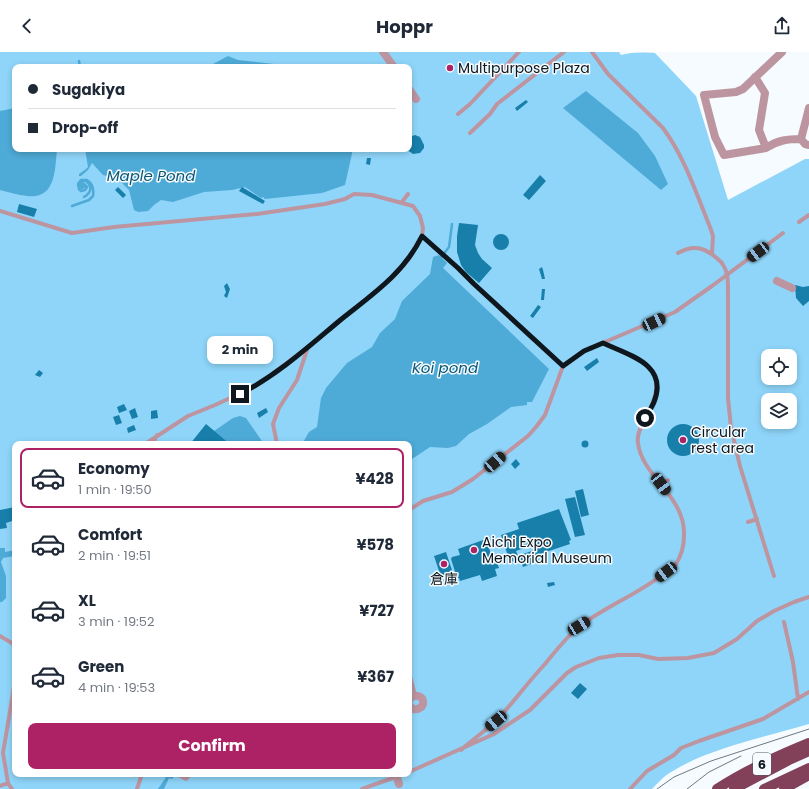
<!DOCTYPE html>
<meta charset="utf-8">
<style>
body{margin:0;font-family:Poppins,"Noto Sans JP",sans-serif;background:#f6f6f7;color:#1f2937;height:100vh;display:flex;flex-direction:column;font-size:15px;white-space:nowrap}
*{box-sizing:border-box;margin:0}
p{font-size:13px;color:#747a83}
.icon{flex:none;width:22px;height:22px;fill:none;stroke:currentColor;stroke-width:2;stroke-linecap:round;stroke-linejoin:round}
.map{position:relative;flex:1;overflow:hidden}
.drawer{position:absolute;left:12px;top:389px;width:400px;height:336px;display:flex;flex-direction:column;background:#fff;border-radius:8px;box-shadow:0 2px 6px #0003}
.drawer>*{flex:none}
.hud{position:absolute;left:12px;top:12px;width:400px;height:88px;border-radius:8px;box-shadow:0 2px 6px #0003;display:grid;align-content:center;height:88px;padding:0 16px;background:#fff}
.tools{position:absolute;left:761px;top:297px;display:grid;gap:8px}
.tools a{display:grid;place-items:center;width:36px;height:36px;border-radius:8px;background:#fff;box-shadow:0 2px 6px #0003;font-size:20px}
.end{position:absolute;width:18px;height:18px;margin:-9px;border:5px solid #0d171d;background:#fff;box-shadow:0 0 0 2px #fff}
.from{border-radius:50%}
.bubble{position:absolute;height:28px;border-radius:8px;background:#fff;box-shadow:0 2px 6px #0003;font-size:13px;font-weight:700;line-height:28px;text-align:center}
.car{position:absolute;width:12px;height:24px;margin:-12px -6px;border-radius:5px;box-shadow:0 0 3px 1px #0007;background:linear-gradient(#222 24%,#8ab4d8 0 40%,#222 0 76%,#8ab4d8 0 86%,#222 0)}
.hud b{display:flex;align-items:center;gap:14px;height:38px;font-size:15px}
.hud b+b{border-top:1px solid #e0e1e3}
.hud i{width:10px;height:10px;background:#1f2937}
ul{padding:7px 0 0;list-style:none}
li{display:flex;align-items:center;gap:12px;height:60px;margin:0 8px 6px;padding:0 8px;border:2px solid transparent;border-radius:8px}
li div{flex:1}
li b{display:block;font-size:15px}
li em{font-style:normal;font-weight:700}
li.on{border-color:#ad2264}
li>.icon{width:36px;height:36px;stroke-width:1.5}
.action{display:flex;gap:8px;margin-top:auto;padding:8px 16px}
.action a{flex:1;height:46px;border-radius:8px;background:#ad2264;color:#fff;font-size:16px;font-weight:700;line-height:46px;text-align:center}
header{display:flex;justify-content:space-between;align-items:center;height:52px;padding:0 16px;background:#fff;font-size:18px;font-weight:700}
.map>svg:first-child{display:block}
.green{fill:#8fd5f9;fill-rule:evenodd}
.water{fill:#4eaad6}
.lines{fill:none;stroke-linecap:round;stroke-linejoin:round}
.stream{stroke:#4eaad6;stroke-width:2.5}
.building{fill:#177faa;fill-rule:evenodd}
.lane{stroke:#bc95a1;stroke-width:4}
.street{stroke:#bc95a1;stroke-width:8}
.primary{stroke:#824159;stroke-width:10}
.tram{stroke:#71797e;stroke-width:1}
.lane-bridge{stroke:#bc95a1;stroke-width:4}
.route{stroke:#0d171d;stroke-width:5}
.poi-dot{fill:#ad2264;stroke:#f5fbfe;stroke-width:1.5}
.labels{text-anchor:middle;stroke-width:3;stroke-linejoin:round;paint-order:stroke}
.shield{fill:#f5fbfe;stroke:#535b60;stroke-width:1}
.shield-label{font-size:13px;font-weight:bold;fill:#0d171d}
.poi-label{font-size:14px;fill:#0d171d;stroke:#f5fbfe;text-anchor:start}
.water-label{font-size:15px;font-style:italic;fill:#0a5674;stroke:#f5fbfe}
</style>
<header><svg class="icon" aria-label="back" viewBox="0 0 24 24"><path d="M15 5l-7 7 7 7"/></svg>Hoppr<svg class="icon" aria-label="share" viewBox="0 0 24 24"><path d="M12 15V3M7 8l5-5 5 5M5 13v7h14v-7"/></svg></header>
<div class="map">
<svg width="809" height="737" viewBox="0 0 809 737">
<rect width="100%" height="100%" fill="#f5fbfe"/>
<path class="green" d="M0,0H619L621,3C630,0 645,0 655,1L696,44L728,148L805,107H809V672C763,686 708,696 668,722C662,726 657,732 652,737H0ZM15,15H409V97H15ZM768,304H790V326H768ZM768,348H790V370H768ZM15,392H409V722H15Z"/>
<path class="water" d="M228,4L238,8L274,12L279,15H212L213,12Z
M586,39L638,81L655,104L668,132L661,138L563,56Z
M15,56V97H57C55,117 56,148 27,144C18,143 9,140 0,138V59Z
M85,97H353L345,133L322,141L265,147L263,145L261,146L245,135L232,138L204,140L173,150L161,148L154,153L148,159L138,160L134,158L129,138L118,127L103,123L92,111L88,118L81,124H79V122L86,117L88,115Z
M439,203L447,211L443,216L549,317L532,350H527V353L511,355L487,372L469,382L456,394L448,396L430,395L409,409V392H302L309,380L317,375L321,346L326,336L347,311L372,295L380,281L395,267L402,249L430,222L433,205Z
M240,364L246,366L264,392H230L214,379L233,366Z
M0,496H5V500L15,498V504L3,506L1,510L6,524V546L2,550H0Z
M168,722H176L172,727L169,726L164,737H158Z"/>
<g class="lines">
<path class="stream" d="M79,9L80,15
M80,136V133L83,129H86C93,135 91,141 84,145
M72,154L89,148L93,144C94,138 93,132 87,128H81L78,132L79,137L81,139L85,138L87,135L84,132L82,134V136L84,135
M439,208L449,195L452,172"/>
</g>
<path class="building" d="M526,48L528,50L517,59L515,56Z
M415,83L420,85L424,93V96L420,101L413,102L406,97H409V85Z
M367,106H371L370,113L366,112Z
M540,123L546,129L529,148L523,143Z
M118,135L126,143L123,146L115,138Z
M242,135L265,149L263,152L239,139Z
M19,152L37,157L34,165L17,160Z
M459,171L478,173L475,193L478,201L482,207L492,216L479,231L466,220L461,213L457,200V184Z
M493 190a8 8 0 1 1 16 0a8 8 0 1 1-16 0Z
M542,215L543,218L545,227H542L539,217Z
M227,231L230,237L227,246L224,244L226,240L224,234Z
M795,233L803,235L809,234V249L803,254L796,246Z
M542,237H545L544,248H541Z
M538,253L541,255L533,266L530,264Z
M597,306L599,310L587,319L584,315Z
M39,318L43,321L40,325L35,323Z
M124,352L127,358L119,361L117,355Z
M135,356L138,365L132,367L129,359Z
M266,356L268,360L259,366L257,361Z
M157,358L158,366L151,367V359Z
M119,363L122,371L116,373L113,365Z
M667 388a16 16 0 1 1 32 0a16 16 0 1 1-32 0Z
M206,372L230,392H190Z
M134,373L136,378L128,381L127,376Z
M581.5 392a3.5 3.5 0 1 1 7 0a3.5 3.5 0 1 1-7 0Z
M516,407L520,412L515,417L511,412Z
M583,437L589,463L581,465L575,439Z
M575,445L585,483L575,485L565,447Z
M15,455V468L6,471L7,476L0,477V458Z
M559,457L571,488L569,489L570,492L537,503L539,509L523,515L521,509L515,511L514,509L510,510L501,483L519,477L517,471ZM532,493L534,498L518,504L516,499Z
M486,487L493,508L496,507L499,516L495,517L497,524L482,529L480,523L460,529L459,526H457L451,507L452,505L460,503L458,497Z
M446,500L453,521L441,525L434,504Z
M554,530L555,533L548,535L547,531Z
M580,631L587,637L578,647L571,641Z"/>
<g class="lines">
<path class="lane" d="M592,0L608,22L663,76C685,106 696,141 710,175L713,184L712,201
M458,62L470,52L519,0
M470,81L490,62L497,52L564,0
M402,150L408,142
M0,159L72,181L114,175L257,162L325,152L345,147L354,142L372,143L413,154L420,164L423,176L422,184L458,216L474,232L563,314L584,299L675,260L712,234L783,181
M799,170L809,163
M678,201C696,191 708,197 722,211
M728,238V346L731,376L740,414L774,524
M145,392L188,364L215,353L256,334L308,295L393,225L409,207L422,184
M153,392L157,383
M277,392L273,372L279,356L297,328L308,295
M661,432L668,428
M409,458L423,449L452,440L473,427L528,384L536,375L545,363L563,314
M748,470L757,467
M784,570L793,610L798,647
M0,584L15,593
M461,698C472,688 485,679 496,669C513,651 528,630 545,612C554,601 569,582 580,574C605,555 636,543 662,523C666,520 673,517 676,512C681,504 684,493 684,484C686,444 642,425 638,391C636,382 643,371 647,363C674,313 640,309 603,291
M409,720L494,682L530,658L567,621L576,615L599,606L618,603H639L658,607L688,606L714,601L737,587L757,569L774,559L794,550L809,545
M177,722L186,727L190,722
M0,734L8,731
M12,737L8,731L3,701L15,629
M137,737L142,722
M362,737L404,722
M630,737L647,719L674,703L681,696L699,689L763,667L809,640"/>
<path class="street" d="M383,0L394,15
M782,0L743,37L736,40L704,43L715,85L724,103L766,96C778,88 788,87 801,87
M755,25L765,41L759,78L766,96
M409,37L416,47
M809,56L801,87L805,92L809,93
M777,229L792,236
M409,628L413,644
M409,648L413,644C426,641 427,659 413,657L409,653
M396,722L399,732"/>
<path class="primary" d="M717,737C746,718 777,704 809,691
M734,737L789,708L809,699
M764,737L809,716
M784,737L809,723"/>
<path class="tram" d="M657,737L674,725L711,709L809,677
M687,737L709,720L741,704"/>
<path class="lane-bridge" d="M722,211C728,220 728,227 728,238"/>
</g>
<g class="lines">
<path class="route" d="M240,342C276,324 307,296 338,270C370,244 403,223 422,184L458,216L474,232L563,314L584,299L603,291C628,303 669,312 654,350C652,355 648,361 645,366"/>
</g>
<g class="poi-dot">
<circle cx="450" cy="16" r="4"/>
<circle cx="683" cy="388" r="4"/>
<circle cx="474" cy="498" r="4"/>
<circle cx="444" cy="512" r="4"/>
</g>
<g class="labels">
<rect class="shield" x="753" y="701" width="18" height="22" rx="3"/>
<g class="shield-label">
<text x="762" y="717">6</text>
</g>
<g class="poi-label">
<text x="458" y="21">Multipurpose Plaza</text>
<text x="691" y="385">Circular<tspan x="691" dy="16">rest area</tspan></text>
<text x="482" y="495">Aichi Expo<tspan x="482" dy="16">Memorial Museum</tspan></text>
<text x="444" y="532" text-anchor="middle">倉庫</text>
</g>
<g class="water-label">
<text x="151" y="129">Maple Pond</text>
<text x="445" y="321">Koi pond</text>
</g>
</g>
</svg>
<div class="tools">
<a><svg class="icon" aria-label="locate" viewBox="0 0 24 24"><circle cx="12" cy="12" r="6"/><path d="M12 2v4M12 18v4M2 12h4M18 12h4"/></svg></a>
<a><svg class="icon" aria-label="layers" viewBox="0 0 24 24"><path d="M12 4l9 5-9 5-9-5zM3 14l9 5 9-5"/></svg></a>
</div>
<i class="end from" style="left:645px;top:366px"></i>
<i class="end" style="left:240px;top:342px"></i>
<div class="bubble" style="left:207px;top:284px;width:66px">2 min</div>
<i class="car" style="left:758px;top:200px;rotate:233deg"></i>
<i class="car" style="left:654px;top:270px;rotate:65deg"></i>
<i class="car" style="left:495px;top:410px;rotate:49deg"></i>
<i class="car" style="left:661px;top:432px;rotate:143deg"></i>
<i class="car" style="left:666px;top:520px;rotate:233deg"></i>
<i class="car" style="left:579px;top:574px;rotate:59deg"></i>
<i class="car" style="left:496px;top:669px;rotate:230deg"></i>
<div class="hud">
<b><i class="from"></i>Sugakiya</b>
<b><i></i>Drop-off</b>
</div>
<section class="drawer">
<ul>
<li class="on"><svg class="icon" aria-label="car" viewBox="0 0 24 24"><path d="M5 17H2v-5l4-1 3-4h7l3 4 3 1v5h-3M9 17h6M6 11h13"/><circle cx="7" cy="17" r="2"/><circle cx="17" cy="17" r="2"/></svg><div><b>Economy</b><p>1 min · 19:50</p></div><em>¥428</em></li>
<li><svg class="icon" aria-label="car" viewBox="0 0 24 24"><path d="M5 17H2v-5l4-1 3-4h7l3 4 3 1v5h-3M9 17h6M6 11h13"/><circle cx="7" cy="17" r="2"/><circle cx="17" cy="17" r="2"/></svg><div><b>Comfort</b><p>2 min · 19:51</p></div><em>¥578</em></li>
<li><svg class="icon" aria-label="car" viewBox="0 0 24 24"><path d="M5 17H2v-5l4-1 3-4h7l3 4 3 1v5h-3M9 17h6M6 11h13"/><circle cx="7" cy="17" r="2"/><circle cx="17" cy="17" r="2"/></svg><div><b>XL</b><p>3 min · 19:52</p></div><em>¥727</em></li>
<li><svg class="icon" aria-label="car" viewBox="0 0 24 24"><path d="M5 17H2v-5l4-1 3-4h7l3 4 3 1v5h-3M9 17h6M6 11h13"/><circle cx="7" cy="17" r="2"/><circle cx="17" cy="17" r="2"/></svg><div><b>Green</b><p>4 min · 19:53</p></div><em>¥367</em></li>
</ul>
<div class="action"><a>Confirm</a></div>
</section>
</div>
